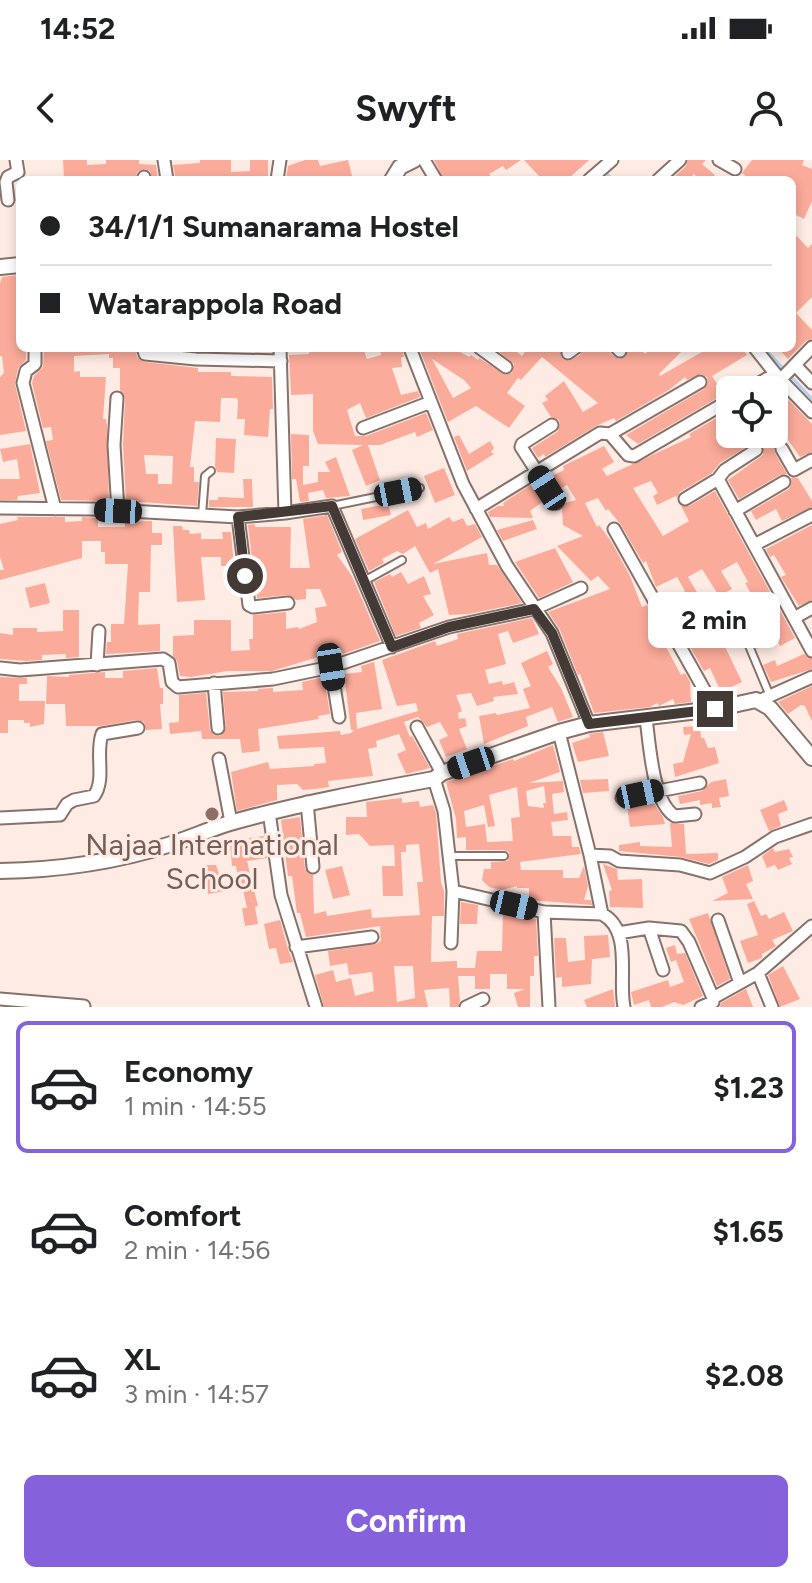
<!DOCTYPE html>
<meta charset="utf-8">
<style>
body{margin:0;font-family:Figtree,sans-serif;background:#f6f6f6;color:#202124;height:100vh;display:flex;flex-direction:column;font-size:30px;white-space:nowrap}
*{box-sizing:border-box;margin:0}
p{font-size:26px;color:#757577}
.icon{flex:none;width:44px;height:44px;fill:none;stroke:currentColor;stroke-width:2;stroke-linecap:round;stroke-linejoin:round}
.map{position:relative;height:847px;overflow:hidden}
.side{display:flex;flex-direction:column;background:#fff;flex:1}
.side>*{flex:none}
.banner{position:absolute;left:16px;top:16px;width:780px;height:176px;border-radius:12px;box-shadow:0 4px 12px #0003;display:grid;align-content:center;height:176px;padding:0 24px;background:#fff}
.fabs{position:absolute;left:716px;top:216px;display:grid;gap:16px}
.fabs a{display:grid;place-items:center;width:72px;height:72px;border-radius:12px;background:#fff;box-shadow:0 4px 12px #0003;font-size:40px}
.end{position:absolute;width:36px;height:36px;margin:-18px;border:10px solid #433a36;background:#fff;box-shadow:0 0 0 4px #fff}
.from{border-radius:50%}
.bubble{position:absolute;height:56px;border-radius:12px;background:#fff;box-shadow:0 4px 12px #0003;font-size:26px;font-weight:700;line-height:56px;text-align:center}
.car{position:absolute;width:24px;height:48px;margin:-24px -12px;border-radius:10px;box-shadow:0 0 6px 2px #0007;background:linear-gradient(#222 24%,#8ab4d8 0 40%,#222 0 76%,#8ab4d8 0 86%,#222 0)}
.banner b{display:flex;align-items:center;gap:28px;height:76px;font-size:30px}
.banner b+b{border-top:2px solid #e0e0e0}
.banner i{width:20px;height:20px;background:#202124}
ul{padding:14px 0 0;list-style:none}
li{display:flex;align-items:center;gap:24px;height:132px;margin:0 16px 12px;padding:0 8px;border:4px solid transparent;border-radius:12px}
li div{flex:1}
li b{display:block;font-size:30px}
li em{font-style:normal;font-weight:700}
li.active{border-color:#8561db}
li>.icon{width:72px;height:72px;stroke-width:1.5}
.cta{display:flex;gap:16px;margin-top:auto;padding:16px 24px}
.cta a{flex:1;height:92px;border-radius:12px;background:#8561db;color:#fff;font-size:32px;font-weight:700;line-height:92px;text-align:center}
.status{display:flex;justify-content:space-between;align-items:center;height:56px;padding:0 40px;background:#fff;direction:ltr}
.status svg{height:22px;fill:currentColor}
header{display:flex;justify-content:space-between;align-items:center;height:104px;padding:0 24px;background:#fff;font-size:36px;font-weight:700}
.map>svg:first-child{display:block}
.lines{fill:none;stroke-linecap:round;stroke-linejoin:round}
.stream{stroke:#b3d1f4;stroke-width:3}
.building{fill:#fbab9a;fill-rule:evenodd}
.service-casing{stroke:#86726a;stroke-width:10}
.minor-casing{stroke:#86726a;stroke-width:15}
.tertiary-casing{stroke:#86726a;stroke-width:18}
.service{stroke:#fff;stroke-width:6}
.minor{stroke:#fff;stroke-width:11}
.tertiary{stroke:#fff;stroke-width:14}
.route{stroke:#433a36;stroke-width:10}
.education-dot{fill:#8d6e63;stroke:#feebe4;stroke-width:3}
.labels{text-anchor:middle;stroke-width:6;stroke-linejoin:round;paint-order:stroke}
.education-label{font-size:30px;fill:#785e54;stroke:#feebe4}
</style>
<div class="status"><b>14:52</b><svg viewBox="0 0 49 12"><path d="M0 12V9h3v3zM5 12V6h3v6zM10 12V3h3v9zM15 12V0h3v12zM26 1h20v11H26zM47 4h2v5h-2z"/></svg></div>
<header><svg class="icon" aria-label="back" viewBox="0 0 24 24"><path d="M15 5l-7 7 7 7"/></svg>Swyft<svg class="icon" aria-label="person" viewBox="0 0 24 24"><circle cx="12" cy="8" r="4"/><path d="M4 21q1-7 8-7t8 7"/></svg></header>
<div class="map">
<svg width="812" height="847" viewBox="0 0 812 847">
<rect width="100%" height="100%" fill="#feebe4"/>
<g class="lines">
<path class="stream" d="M605,12L613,20
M764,188L812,239"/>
</g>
<path class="building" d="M63,0H87V5L106,4V0H139V4L156,5L158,20H153L150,11L145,9L137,12L136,20H64Z
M200,0H231V12L250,11V0H268V20H176L173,5L200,3Z
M318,0L320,6L348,0L353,20H306L305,16L286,20L288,6L305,0Z
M434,0H521L506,10L503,6L489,14L494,20H444Z
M524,0H589L567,20H534L539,16Z
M688,0H706L702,4L715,15L711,20H700L694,14L688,20H671L686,6Z
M752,0H804L802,5L812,9V41L804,59L792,53V20H750L742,13Z
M792,71L808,88L812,84V137L796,153L812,170V179L806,181L788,199L778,188H792Z
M18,115L20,188H26V200L18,208L15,224L26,271L0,275V217L4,213L2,196H0V123L2,117Z
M44,188H135L137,197L144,202L198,208V212H231V216L272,217L273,249H270L268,277L244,275L245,259H237L238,240L236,238H221L220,262L195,261L190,307H194V322H199L197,346L126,341L123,285L125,239L120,230V208H113V198H109V194L74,196V212L80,211V217H106L103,259H106L107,265L109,341L61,340L46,281L53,280L51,267L43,268L32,223L34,216L43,207ZM144,295L173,296L172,324H158V314H146Z
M310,188H363L367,199L381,195L380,188H402L404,197H401L402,207L392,208L401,235L418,231L420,237L366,258L360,243L347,250L355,276H366L426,253L433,270L417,277L415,272L380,285H368L380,320L366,326L352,290L363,285L318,284L313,271V234L291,235L289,195L309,194Z
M419,188H453L469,197L471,195L478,200L479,198L506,215L512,213L514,204L494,188H512L522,196L528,188H561V197L568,201L580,195L583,188H609L611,194L619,199L626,196L628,188H639L645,194L651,188H685L659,214L660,216L709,188H742L747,195L712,216L724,234L638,284L626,275L704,229L708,223L707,217L701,214L687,220L685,217L669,230L616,261L614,258L596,266L545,297L544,294L538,298L532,288L557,272L560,265L559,260L551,257L542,243L548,240L545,236L564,221L583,252L598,243L542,197L521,220L518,218L507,233L525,246L509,268L476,246L448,262ZM432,199L464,220L471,228L453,238Z
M775,226L812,264V292L800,297L786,277L774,285L775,293L787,314L780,315L739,339L728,320L763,295V286L755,282L720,303L712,313L680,332L677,338L676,336L657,345L653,336L658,333L651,321L633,328L663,376L689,361L681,346H689L715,331L795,478L780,486L777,480L757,489L748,469L766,460L745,423L748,422L737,402L721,411L732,429L719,436L702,409L688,417L705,446L691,455L704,476L717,470L742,522L721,532L710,508L704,511L665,443L685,431L677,417L656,427L646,401L643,403L621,365L608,349L606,351L598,338L585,343L597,367L599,365L611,381L630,416L642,447L647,445L656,461L653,463L681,515L685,513L690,522L691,542L675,544L673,539L659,546L657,543L650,547L594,553L580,514L578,515L560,470L548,452L610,429L598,416L591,421L557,386L583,376L563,365L562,349L565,343L576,340L567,325L558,330L550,317L564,310L563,306L604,286L614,302L602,309L607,316L691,277L689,274L730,250V282L743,274H784L774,263Z
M291,274L309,275V306H303V325L318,322V312H330L325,302L336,297L350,336L326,338L323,330L308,333L309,341L300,342L296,319H292Z
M459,275L469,294L490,281L494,288L491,292L494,294L467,311L454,277Z
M216,278L236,279L234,313L217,312L215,306Z
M30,284L40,333L18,336L17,340H0V319H20L17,299L3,302L0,289Z
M444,308L455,335L435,343L424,316Z
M791,318H798L812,341V347L782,361L776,349L756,360L751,351L789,329L792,323Z
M243,319H252L253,347H209V340H218V337L244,338Z
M534,323L545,340L530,351L533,358L490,357L488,352L498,346H504L503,343Z
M388,344L391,355L363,360L361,349Z
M408,350L417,367L426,363L428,369L449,357L453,362L463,358L467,366L475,364L482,377L433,404L487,393L489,405H497L522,443L469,454L449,455L438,409L430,413L415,386L403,394L397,391L382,399L384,403L369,411L355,379Z
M327,355L342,392L337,395L352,416L380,481L343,494L341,490L272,511H228L191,517L180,516L177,501L173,496V476L194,475V460H231V491L250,490L249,479H253V455L286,452V469L298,467L299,469L317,462L315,448L327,446L320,429H306V439L296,440L288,435L257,438L255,424H260V399H252L248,365L255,364V367H291L290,408H310L303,359Z
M17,357H65V362L82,361V357L98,358V367H125V362L152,361V373H162V385H151L150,432H139L138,465L160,464V491L106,494L107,482H111V464H124L128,404H105V392H101V381H82V398L0,420V410H4L0,397V364L18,360Z
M533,360L537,369L503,381L497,370Z
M812,365V440L799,446L781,417L786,415L774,395L770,397L766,389Z
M173,366H182L183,370H189L190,374L201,373V379H223L222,372H231L234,406H221V397H201L205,440L177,442Z
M555,388L573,422L539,438L515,402Z
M401,412L408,424L424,416L431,434L423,436L434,455L419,463L421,468L396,476L374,422L390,414L392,417Z
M45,423L50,443L30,448L25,428Z
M63,450H79V497L66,498V494L42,495V500L26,501L0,499V473L13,475V468H37V472L63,471Z
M532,458L539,474L513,483L508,471L498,474L506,504L485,510L489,524L502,521L503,525L514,522L518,534L493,537L494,541L477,546L471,533L456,535L462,551L458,553L459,559L465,558L467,566L459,569L467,589L446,597L439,580L448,576L440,562L427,567L418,557L404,562L410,577L412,576L430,608L406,614L397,594L406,590L399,574L376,581L377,587L368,589L373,616L328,621L329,627L315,629L303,630L297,624L277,625V640L237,651L231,612L268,602L270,609L314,606V604L326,603L324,587L279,589L277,576L340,571L341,575L351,573L354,570H351L344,514L362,512L361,506L374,502L382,549L356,553L357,569L418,551L416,543L397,546L382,500L435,481L437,486L458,479L457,474Z
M547,491L553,504L548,507L561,528L573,557L558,562L552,547L526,557L528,566L484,584L479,556L496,553L497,555L530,548L523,529L531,526L521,503Z
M804,494L812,499V509L771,522L763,505L775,500L777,506Z
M157,508L160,528H163V544H160L162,569L146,570L144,562L137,560L101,566H66L65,544H46L47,516L69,517V515L105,512V518H123V511Z
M0,517L27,518V524H19V541H45L44,564L30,567V563H24V560H8V573H0Z
M324,517L330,554L318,556L319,559L258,569L260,591L242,593L240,579H202L201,571L170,574L169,563L179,562V535L206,533L210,570L214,575L220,576L226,568L223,532L258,531V529L273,528V532L303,530L302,522Z
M812,526V561L805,546L801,545L788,554L778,542Z
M700,566L701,578H704L708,588L715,587L719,603L675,617L673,604L683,602L691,574L684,575L683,567Z
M603,572L609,596L578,602L572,583L590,577L589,574Z
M553,585L560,612L529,623L563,621L564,632L552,634L554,654L567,652L568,660L551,662L553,676H571L572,687H579L581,694L520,702L521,710H563V718H579L584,706L588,726L584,740H591L592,745L529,740V728H517V726L502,730L489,727L482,720L484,709H491V702L508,701L509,692L504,690H466V677L457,678L456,659L446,622L513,599L514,601ZM544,626L546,643H543L544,648L528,646L526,631ZM517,627L520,657L511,658L513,681L487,682L485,664L466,667L464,651L484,645L488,667L495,666L489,635Z
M608,619L609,631L583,633L580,620Z
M726,619L729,636L719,638L721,647L712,648V643L700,645V640L680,644L678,636L702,631L711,622Z
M402,638V643L419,641L420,647L433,645L436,653L441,722L444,731V756H432L431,802L457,801V808H475L477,791H502L503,751L515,754V757L536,759L538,796H534V816H530V847H518L514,833L525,829H507V814H490V829H475V816H458L460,841L458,847H450L449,828L424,830L428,847H324L315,815L333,810L336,822L351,818L355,836L374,831L372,812L349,815L347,803L330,806L328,791L376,784L381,781L380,766L306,777L300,753H297L292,716H288L281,660L300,657L305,709L313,715L314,754L326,751L327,756L371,749L372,758L420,755L417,722H423L419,684L406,685V692H401L403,736H383L382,706H395L394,685L370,686L359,674L346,675V657H367L366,642ZM394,806H413L415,838L397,842Z
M784,640L788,650L778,654L781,666L769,671L760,650Z
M653,642L663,657L665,664L630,667L627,646Z
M670,663L684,664L686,694L718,693V700L709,704L681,697L619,691V685L640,682V686L672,687Z
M264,676L267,698L247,701L258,746L255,747L258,764L245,766L242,748H247L243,730L240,731L236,706H232L230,684L250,683L249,678Z
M773,688L775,692L789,689L793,697L789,698L792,704L778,710L775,705L767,708L762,696Z
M603,704L617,709L618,720L642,719L643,748L610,747L609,731L612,730Z
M205,705H216L225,731L208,734Z
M748,705L753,721L746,724L753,739L712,741L728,733L722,717Z
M342,706L350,735L333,739L325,710Z
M754,741L761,756L766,754L769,759L784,752L793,771L772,780L776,786L762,794V798L748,803L740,781L758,775L747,744Z
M461,742L478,745L477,764H460Z
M708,753L730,819L717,826L689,759Z
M280,760L288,789L293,802L280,804L276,788L269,789L264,764Z
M608,775L610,797L585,800L584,776Z
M554,778H566L568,802L592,799L591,824L562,827V817L556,818Z
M675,785L677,794L685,793L703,836L683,845L674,842L662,847H651L649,840L634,845L631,832L668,820L670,827L684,822L676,800L671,802L666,788Z
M783,806L800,839L780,847L768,815Z
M613,829L615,847H587L584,840Z
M746,829L753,847H720L721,843Z"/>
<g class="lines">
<g class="service-casing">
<path id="service" d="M332,346L420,328
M202,355L205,316L211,311
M364,421L402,400
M732,445L770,536
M449,696H504"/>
</g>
<g class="minor-casing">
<path id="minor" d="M164,0L167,20
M424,0L436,20
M719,0L735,9
M144,17L145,20
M277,20L280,0
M589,20L612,0
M658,20L680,0
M8,40L6,22L8,17L18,12L16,0
M35,188V204L26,211L23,223L55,349
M143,188L145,194L196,199L281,201
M280,188L285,353
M410,188L463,324L507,406L552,473L589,564
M480,188L506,207
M617,188L620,191
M755,188L778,217L812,252
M568,193L575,188
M796,206L812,223
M747,230L768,218L783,217L812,187
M117,238L114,285L118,351
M552,265L522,284L521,287L557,343
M363,268L431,242
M610,274L700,222
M782,289L794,310L812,300
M756,290L725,310L718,319L812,491
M685,339L718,319
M0,348L92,349L238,357L285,353L332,346L392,487
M476,349L600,273L610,274L628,295L634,296L730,240
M735,351L784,322
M238,357L249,445L253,447L288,443
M614,369L715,549
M754,385L812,355
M794,458L812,448
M97,505L99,471
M331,507L339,557
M0,508L20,510L163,499L169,503L172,522L178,527L273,519L331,507L449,467L534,449L581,428
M214,523L218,568
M761,540L812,517
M646,559C650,585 652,642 675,656L695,654
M417,567L442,613
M559,572L590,695L602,754
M219,599L231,662
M434,619L444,651L453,731L544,752L602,754C633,770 618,819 624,847
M622,638L700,623
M307,642L313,707
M269,652L281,735L316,847
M0,658L60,655L67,644L74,640L94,636C106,619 95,594 102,574L138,568
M590,695L610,696L619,701L680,705L710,713L745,697L775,677L812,664
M544,752L549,847
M718,760L740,823
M649,768L663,810
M618,773L649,768L681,771L689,782L713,838
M451,783L453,731
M296,787L372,777
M758,813L772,847
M0,839L84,846
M466,847L483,839
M701,847L713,842V838L758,813L812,766"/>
</g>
<g class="tertiary-casing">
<path id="tertiary" d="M392,20L400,7L414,0
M0,107L20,105
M0,711C56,710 115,702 168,685C191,678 214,667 237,661C302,643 368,631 434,619L442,613L559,572L589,564L715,549L756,540L770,548L812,598"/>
</g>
<use href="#service" class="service"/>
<use href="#minor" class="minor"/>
<use href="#tertiary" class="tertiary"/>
</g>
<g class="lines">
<path class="route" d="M245,416L238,357L332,346L392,487L449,467L534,449L552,473L589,564L715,549"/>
</g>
<circle class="education-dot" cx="212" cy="654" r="8"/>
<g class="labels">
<g class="education-label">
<text x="212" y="695">Najaa International<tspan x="212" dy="34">School</tspan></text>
</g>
</g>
</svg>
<div class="fabs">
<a><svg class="icon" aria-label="locate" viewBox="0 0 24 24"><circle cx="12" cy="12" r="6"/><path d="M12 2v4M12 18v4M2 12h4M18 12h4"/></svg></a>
</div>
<i class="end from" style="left:245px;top:416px"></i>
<i class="end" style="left:715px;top:549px"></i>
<div class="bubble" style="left:648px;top:432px;width:132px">2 min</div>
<i class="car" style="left:547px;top:328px;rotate:327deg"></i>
<i class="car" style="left:398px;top:332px;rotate:79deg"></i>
<i class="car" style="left:118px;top:351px;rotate:273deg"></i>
<i class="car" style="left:331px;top:507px;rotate:171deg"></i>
<i class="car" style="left:471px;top:603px;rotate:251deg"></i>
<i class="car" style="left:640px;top:634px;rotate:78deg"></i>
<i class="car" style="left:514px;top:745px;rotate:103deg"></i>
<div class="banner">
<b><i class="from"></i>34/1/1 Sumanarama Hostel</b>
<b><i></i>Watarappola Road</b>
</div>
</div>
<section class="side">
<ul>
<li class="active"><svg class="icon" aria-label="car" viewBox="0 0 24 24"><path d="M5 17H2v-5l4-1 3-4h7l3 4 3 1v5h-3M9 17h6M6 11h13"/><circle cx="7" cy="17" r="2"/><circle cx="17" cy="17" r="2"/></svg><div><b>Economy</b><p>1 min · 14:55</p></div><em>$1.23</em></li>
<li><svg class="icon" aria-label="car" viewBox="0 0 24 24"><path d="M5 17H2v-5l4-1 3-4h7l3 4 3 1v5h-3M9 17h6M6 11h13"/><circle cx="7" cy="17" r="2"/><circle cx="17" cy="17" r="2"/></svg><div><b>Comfort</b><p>2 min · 14:56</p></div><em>$1.65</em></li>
<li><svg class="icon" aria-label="car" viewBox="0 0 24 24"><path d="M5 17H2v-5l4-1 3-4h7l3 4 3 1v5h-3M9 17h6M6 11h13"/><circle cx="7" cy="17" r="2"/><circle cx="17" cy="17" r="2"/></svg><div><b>XL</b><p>3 min · 14:57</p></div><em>$2.08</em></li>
</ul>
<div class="cta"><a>Confirm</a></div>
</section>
